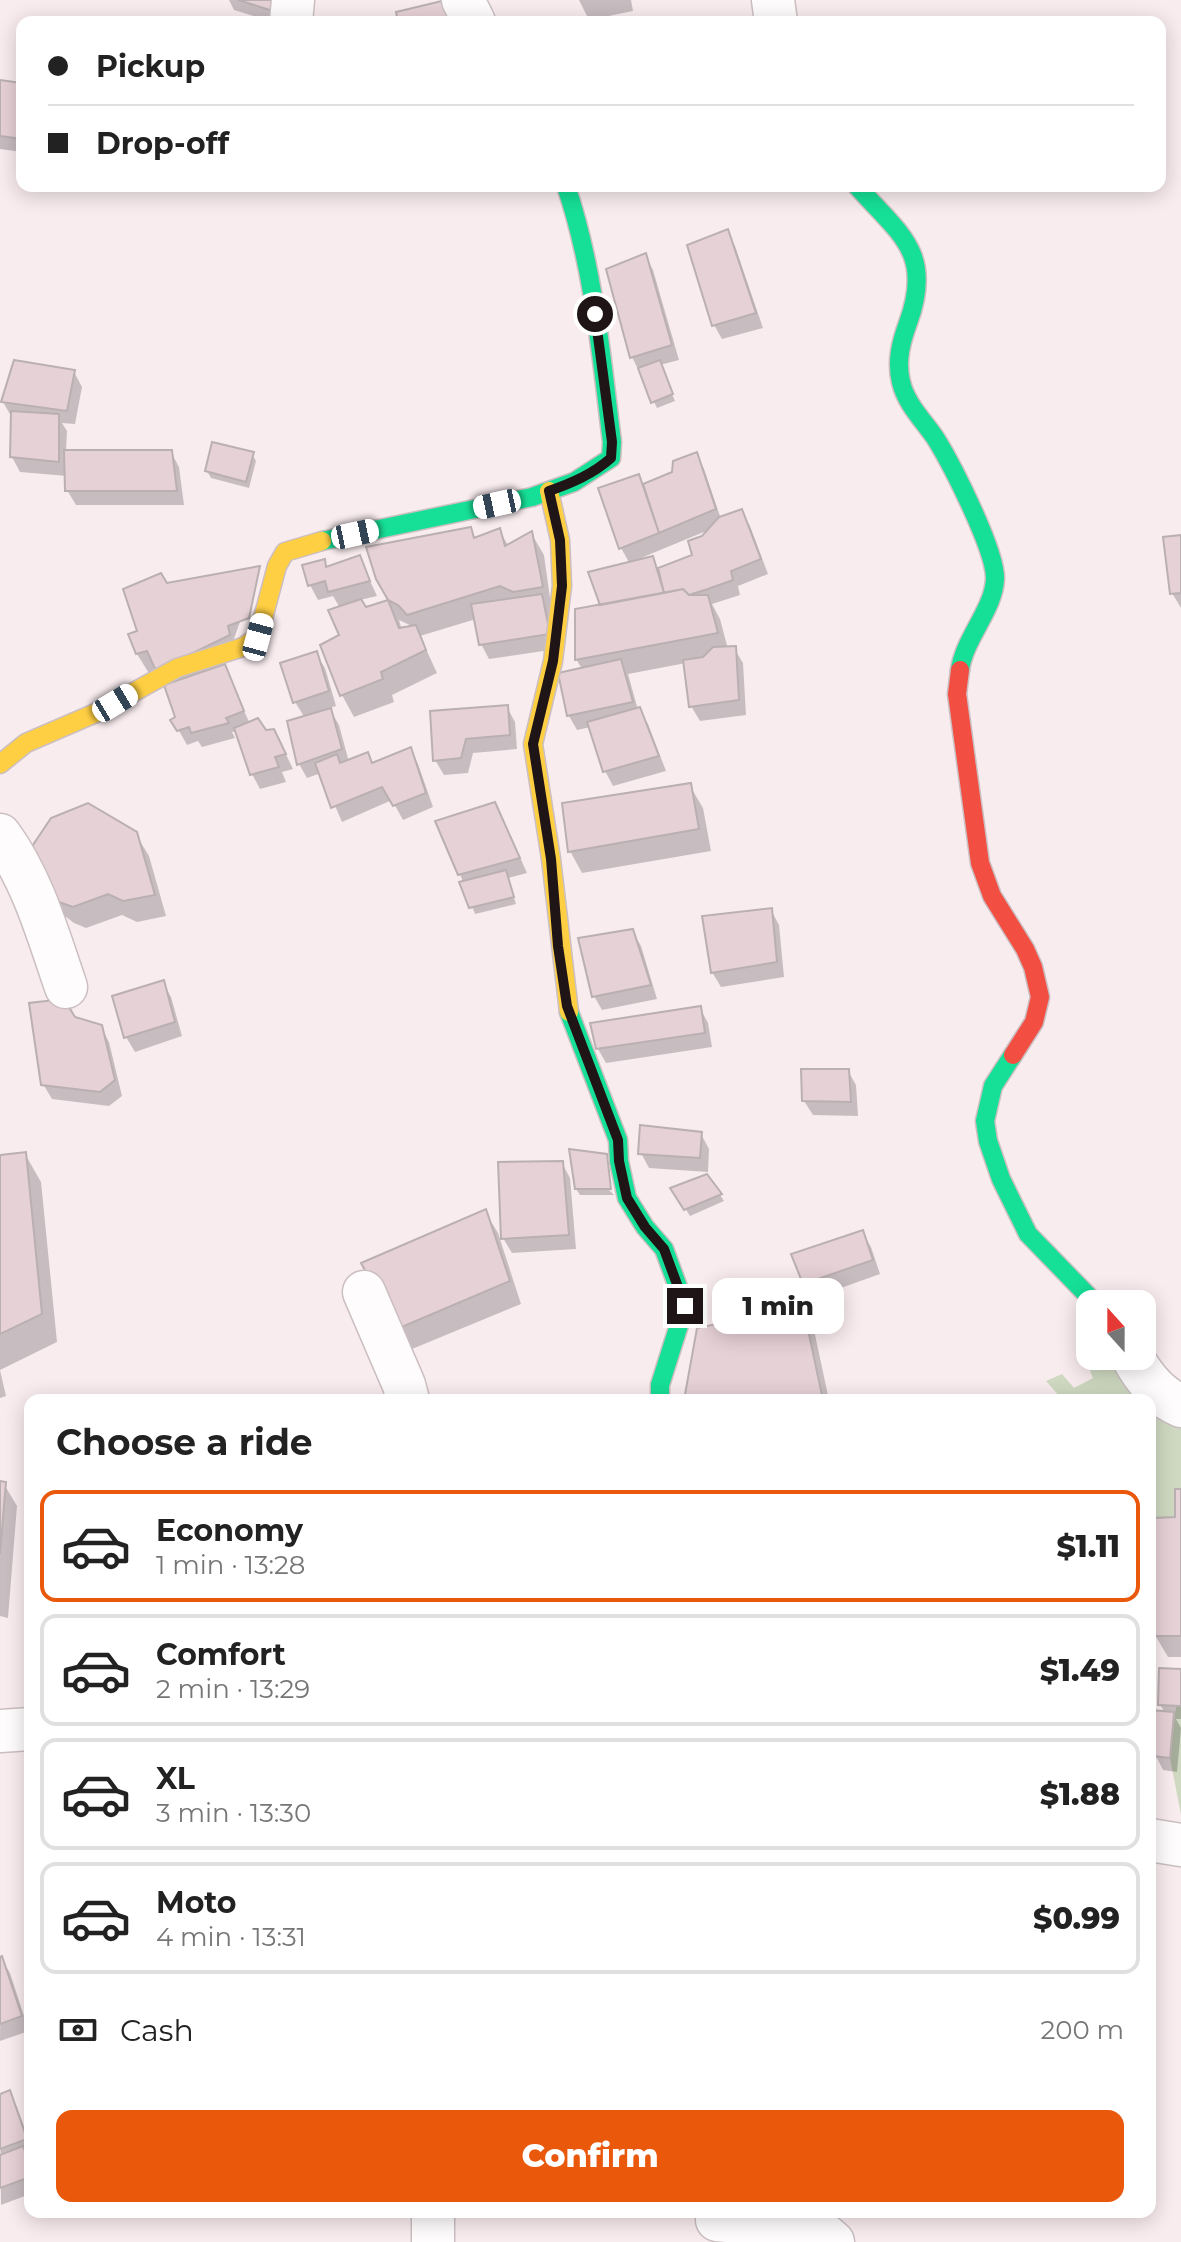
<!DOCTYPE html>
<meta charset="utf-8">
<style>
body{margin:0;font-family:Montserrat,sans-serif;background:#f2f2f2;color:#222;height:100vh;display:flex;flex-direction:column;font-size:30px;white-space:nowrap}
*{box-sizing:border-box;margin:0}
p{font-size:26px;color:#767676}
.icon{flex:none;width:44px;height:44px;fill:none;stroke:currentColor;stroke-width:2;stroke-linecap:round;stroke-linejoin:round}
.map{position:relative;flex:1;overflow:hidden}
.side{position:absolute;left:24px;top:1394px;width:1132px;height:824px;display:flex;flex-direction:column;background:#fff;border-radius:16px;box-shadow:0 4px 20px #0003}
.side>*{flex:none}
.banner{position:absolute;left:16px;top:16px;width:1150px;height:176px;border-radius:16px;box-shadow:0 4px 20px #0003;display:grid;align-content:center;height:176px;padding:0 32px;background:#fff}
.needle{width:52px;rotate:339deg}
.controls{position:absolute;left:1076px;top:1290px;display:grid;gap:16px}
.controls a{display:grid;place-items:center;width:80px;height:80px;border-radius:16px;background:#fff;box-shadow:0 4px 20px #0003;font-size:40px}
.end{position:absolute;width:36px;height:36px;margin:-18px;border:10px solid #1f1517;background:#fff;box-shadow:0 0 0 4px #fff}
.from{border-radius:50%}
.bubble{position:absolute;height:56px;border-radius:16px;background:#fff;box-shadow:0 4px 20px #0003;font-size:26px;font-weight:800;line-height:56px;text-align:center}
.car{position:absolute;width:24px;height:48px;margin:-24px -12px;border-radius:10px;box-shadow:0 0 6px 2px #0007;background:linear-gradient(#fff 24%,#345 0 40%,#fff 0 76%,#345 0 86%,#fff 0)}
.banner b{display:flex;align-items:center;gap:28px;height:76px;font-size:30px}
.banner b+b{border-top:2px solid #e0e0e0}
.banner i{width:20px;height:20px;background:#222}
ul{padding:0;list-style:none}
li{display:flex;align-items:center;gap:24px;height:112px;margin:0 16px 12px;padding:0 16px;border:4px solid #e0e0e0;border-radius:16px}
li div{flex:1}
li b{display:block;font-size:30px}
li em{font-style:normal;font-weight:800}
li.active{border-color:#ea580c}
li>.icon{width:72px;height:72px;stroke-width:1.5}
h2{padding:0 32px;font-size:36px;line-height:96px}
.pay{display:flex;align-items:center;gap:20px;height:88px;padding:0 32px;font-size:30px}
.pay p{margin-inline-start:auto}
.button{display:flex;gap:16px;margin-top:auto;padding:16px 32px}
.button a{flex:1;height:92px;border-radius:16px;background:#ea580c;color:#fff;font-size:32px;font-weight:800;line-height:92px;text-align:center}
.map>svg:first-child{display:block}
.green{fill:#cfd9c1}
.shadow{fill:#0003;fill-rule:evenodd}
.building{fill:#e6d1d6;stroke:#baafb1;stroke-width:2}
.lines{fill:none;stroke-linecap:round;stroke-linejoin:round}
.street-casing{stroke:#cbbfc2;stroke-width:45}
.fast-casing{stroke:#cbbfc2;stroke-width:21}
.slow-casing{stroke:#cbbfc2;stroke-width:21}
.jam-casing{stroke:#cbbfc2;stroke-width:21}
.street{stroke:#fefcfd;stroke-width:42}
.fast{stroke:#16e098;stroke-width:18}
.slow{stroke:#ffcf43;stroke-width:18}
.jam{stroke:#f24e42;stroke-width:18}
.route{stroke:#1f1517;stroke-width:10}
</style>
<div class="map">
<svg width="1181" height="2242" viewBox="0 0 1181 2242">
<rect width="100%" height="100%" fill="#f9ecef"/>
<path class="green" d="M1107,1356H1129L1181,1411V1489L1175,1490V1517L1154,1518L1150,1510V1400H1063L1046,1381L1062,1374L1074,1388L1093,1378L1088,1366Z
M1176,1706H1181V1815L1170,1758Z"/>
<path class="shadow" d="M229,0H289L273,22L234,10Z
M579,0H631L633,11L589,20Z
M0,82L22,85V152L0,149Z
M727,232L735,246L763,328L722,339L714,325Z
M645,256L653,270L679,360L660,365L675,401L657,408L632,357Z
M74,372L82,387L75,424L62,423L67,431L66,452H171L179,467L184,505H76L67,490V476L20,472L12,457L11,416L3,402Z
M252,454L256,461L249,488L211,478L207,471Z
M696,455L704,469L721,519L741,511L750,526L768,574L738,586L740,595L712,604L720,619L728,649L734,648L743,663L746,715L700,721L691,706L686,663L628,674L638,710L648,724L666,771L613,786L605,771L591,727L577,730L569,716L560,674L582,669L576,659L602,606L630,564L621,548L638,477L643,486L673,474ZM711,529L703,537L694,557L659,570L652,558L636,562V560Z
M470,529L476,539L499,530L509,547L531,533L544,555L557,649L489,659L481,644L476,619L420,636L437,673L392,695L394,702L354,717L342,695L340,608L333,596L318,600L310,585L304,567L324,561L328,568L359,557L377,596L360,600L365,610L390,602ZM399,620L414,627L402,630Z
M1181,537V608L1172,593Z
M259,568L224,667L250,724L282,746L293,769L282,772L286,782L260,789L252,774L237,731L232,732L235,738L202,747L198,741L187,745L173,720L178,717L166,685L150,675L137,654L140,632L166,585Z
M316,654L325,668L336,706L329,708L339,725L349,762L368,755L373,765L410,749L418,764L433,807L403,820L392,800L342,822L321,773L307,778L299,764L305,718L295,702L283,664Z
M507,707L515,722L517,749L473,753L468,773L444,775L435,760Z
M690,786L703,808L711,851L582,873L570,851Z
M503,819L527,873L508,878L516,904L475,914L460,874Z
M135,833L149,856L166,916L137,922L122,915L86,928L74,923L57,910L44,887Z
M771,910L779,925L784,977L721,987L712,972Z
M632,931L641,946L657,999L602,1010L594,996Z
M163,983L171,997L182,1036L135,1052L126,1037Z
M700,1008L708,1023L712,1047L606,1063L598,1049Z
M73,1019L101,1027L109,1042L122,1096L109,1106L52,1099L43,1084Z
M848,1071L856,1085L858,1116L813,1115L804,1101Z
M701,1134L709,1149L708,1172L649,1168L641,1153Z
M571,1152L614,1195H580L576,1189Z
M25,1154L41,1182L57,1342L0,1370V1157Z
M562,1163L570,1178L576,1249L512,1253L503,1238Z
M673,1189L720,1195L724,1201L690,1216Z
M485,1212L498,1233L521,1304L412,1349L399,1328Z
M862,1232L871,1247L880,1274L813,1298L805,1283Z
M802,1308L814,1330L829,1400H686Z
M0,1370L6,1396L0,1398Z
M0,1483L4,1484L17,1506L8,1618L0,1616Z
M1181,1491V1657H1168L1155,1635L1156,1540L1177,1519Z
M1181,1671V1719H1176L1181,1728L1177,1772L1163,1770L1155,1754L1150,1753V1712L1165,1713L1160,1704Z
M1,1958L10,1973L29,2031L0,2041Z
M9,2093L17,2107L30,2143V2194L1,2205L0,2096Z"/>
<path class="building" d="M238,0H277L273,11Z
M446,0L459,22H398L396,12Z
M0,80L22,83V139L0,136Z
M728,229L756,313L712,326L687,245Z
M646,253L672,345L630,358L606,269Z
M14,360L75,370L67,411L1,402Z
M660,360L673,394L651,403L638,368Z
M11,411L59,414V462L10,457Z
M212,442L254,452L246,482L205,471Z
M64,450H172L177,491H65Z
M697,452L716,509L659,533L643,484L672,472L673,461Z
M639,474L659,533L619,549L598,488Z
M742,509L761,559L731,571L733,580L708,589L689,595L683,589L664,593L658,568L692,555L688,541L702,536L719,517Z
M471,527L474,538L500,528L505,546L532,531L543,587L513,592L500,586L407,615L398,605L388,600L376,579L366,547Z
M1181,535V593L1170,594L1163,537Z
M360,555L370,581L328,592L325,581L308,586L302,565L325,559L326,567Z
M653,556L664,593L600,605L588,572Z
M260,566L249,618L228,626L230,635L156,671L147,651L136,654L128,634L137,631L123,589L161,573L167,583Z
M683,589L689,595H708L718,633L575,660V609Z
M542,594L550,634L479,645L471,604Z
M361,599L366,607L388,600L399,628L416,625L426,650L381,672L383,679L340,696L320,645L339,635L328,610Z
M736,646L739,700L689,707L683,660L703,657L713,647Z
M317,651L329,691L293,703L280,663Z
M621,659L633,702L567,716L558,673Z
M225,664L244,711L226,718L229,723L191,733L189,727L177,731L170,720L175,717L164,685Z
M508,705L510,735L466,739L461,758L433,761L430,711Z
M640,707L659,756L603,772L587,722Z
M331,708L342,749L297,765L287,721Z
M258,718L266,730L274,729L286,754L275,757L279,767L250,775L234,728Z
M411,747L426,793L393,806L382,787L331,808L315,763L337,754L340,763L368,752L372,763Z
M691,783L699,829L568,852L562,803Z
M495,802L520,858L458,875L435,821Z
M88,803L137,832L155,895L123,901L108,894L73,907L59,902L42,888L31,848L51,818Z
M506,870L514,897L469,908L459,882Z
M772,908L777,962L711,973L702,916Z
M633,929L651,985L592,997L578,938Z
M164,980L175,1022L124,1038L112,996Z
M64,999L75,1017L102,1025L115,1080L100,1092L41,1085L29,1003Z
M701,1006L705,1033L596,1049L590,1023Z
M801,1069H849L851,1102L802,1101Z
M640,1125L702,1132L700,1158L638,1154Z
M569,1149L607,1154L611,1189H575Z
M26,1152L42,1314L0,1334V1155Z
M563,1161L569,1235L501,1239L498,1162Z
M707,1174L722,1194L684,1210L670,1188Z
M486,1209L510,1281L397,1329L361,1263Z
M863,1230L873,1260L803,1284L791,1254Z
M803,1306L823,1400H684L697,1328Z
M0,1481L6,1482L0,1554Z
M1175,1489H1181V1636H1153L1150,1539H1154V1518L1175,1517Z
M1159,1668L1181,1669V1706L1158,1705Z
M1150,1710L1174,1712L1170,1758L1153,1756L1154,1741L1150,1740Z
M2,1956L22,2016L0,2024V1957Z
M10,2090L27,2139L0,2149V2094Z
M23,2146L30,2164V2177L0,2188V2155Z"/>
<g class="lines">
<g class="street-casing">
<path id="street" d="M463,0L474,22
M773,0L776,22
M291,22L293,0
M0,835C33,880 48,935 66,987
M364,1292L404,1385L408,1400
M1132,1356C1143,1377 1158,1396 1181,1406
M0,1731L30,1729
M1150,1840L1181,1845
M717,2220L819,2230L833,2242
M433,2242V2212"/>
</g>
<g class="fast-casing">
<path id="fast" d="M857,186C899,234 934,252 908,323C901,342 896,361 901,382C906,404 924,421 936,439C952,465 996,551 995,579C994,609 964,639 960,670
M322,541L532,497L574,482L611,458L612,442C601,355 594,269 566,186
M569,1012L618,1140L619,1161L627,1198L645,1227L664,1249L685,1306L660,1385V1400
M1013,1055L993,1086L985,1121L988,1141L1001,1179L1028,1234L1096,1304"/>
</g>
<g class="slow-casing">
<path id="slow" d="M549,491L560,540L562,586L553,661L533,744L551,859L569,1012
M0,764L26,743L98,712L177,668L243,647L258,637L277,566L285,552L322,541"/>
</g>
<g class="jam-casing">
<path id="jam" d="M960,670L957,694L980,863L992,896L1025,949L1033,967L1040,997L1034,1022L1013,1055"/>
</g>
<use href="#street" class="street"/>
<use href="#fast" class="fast"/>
<use href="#slow" class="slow"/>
<use href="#jam" class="jam"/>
</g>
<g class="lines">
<path class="route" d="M595,314L612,442L611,458C593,474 572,483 549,491L560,540L562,586L553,661L533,744L551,859L558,946L567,1006L618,1140L619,1161L627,1198L645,1227L664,1249L685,1306"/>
</g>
</svg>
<div class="controls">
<a><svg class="needle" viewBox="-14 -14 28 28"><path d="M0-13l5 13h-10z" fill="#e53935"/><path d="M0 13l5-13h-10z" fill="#767676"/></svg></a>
</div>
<i class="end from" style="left:595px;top:314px"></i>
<i class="end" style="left:685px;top:1306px"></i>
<div class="bubble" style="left:712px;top:1278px;width:132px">1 min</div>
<i class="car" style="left:497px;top:504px;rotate:258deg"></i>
<i class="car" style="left:355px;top:534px;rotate:78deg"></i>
<i class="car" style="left:258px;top:637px;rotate:15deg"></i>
<i class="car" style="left:115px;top:703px;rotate:59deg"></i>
<div class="banner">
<b><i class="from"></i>Pickup</b>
<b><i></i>Drop-off</b>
</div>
<section class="side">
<h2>Choose a ride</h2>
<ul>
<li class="active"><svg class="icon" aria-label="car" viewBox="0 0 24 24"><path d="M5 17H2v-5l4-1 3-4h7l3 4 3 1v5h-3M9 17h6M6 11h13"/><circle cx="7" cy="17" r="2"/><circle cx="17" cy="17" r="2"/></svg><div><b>Economy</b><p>1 min · 13:28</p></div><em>$1.11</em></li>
<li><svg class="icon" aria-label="car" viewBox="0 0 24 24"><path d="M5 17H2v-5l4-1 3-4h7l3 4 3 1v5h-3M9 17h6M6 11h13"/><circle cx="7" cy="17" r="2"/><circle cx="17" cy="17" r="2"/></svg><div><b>Comfort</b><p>2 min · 13:29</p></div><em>$1.49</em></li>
<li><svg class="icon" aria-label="car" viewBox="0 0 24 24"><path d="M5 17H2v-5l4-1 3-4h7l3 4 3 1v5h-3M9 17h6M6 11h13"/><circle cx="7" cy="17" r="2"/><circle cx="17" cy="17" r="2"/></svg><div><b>XL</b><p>3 min · 13:30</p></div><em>$1.88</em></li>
<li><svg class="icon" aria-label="car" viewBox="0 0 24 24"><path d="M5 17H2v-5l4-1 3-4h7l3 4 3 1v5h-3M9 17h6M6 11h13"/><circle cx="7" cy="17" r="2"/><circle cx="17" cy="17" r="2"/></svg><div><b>Moto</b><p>4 min · 13:31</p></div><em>$0.99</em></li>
</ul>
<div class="pay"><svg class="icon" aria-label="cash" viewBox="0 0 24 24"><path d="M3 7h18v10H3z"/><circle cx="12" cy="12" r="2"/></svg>Cash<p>200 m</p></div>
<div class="button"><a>Confirm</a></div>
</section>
</div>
